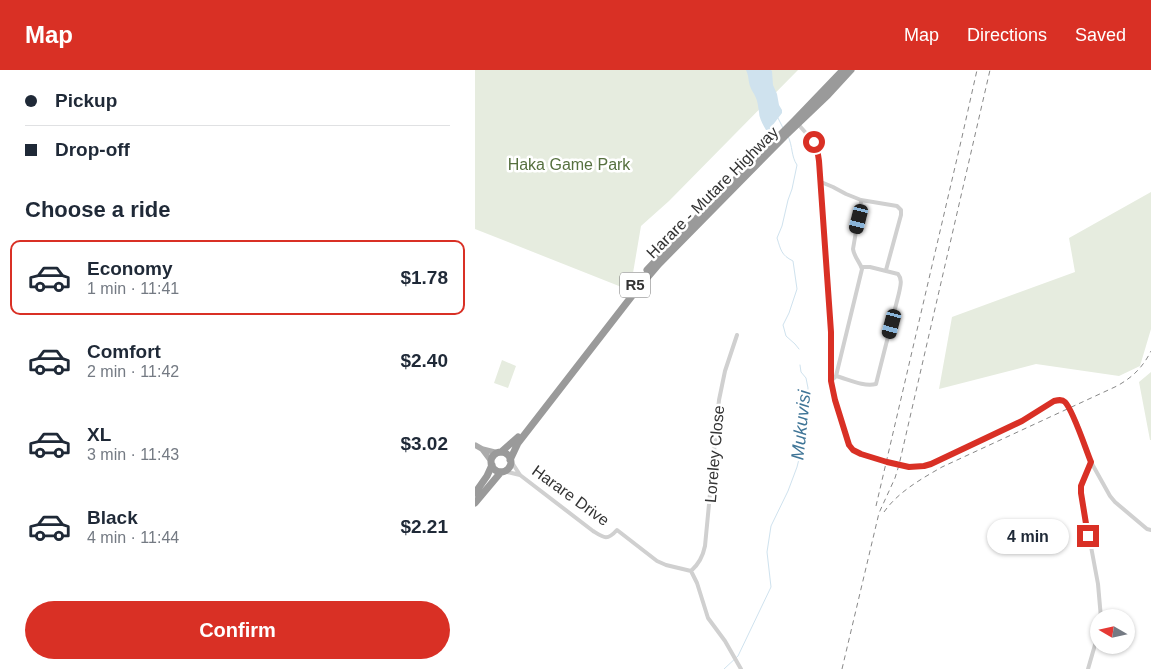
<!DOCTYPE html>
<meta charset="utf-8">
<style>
body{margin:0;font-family:Helvetica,sans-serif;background:#f6f6f7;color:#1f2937;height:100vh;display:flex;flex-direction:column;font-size:19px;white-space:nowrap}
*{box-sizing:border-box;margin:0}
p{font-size:16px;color:#747a83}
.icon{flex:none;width:28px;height:28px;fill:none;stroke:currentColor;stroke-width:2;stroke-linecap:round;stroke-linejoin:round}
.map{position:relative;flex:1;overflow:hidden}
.drawer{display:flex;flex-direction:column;background:#fff;width:475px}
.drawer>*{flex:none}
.hud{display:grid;align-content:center;height:110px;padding:0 25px;background:#fff}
.needle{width:32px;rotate:279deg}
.buttons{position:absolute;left:615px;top:539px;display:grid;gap:10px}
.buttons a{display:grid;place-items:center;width:45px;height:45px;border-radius:50%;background:#fff;box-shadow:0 1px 4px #0004;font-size:25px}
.end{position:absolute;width:22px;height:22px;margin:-11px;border:6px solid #d93025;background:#fff;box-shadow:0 0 0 2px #fff}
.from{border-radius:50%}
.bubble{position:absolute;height:35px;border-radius:18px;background:#fff;box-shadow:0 1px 4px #0004;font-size:16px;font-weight:700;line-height:35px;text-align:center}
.car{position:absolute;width:15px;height:30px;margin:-15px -8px;border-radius:6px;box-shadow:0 0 4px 1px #0007;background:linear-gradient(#222 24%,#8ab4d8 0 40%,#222 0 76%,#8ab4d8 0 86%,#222 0)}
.hud b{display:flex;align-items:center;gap:18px;height:48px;font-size:19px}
.hud b+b{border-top:1px solid #e0e1e3}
.hud i{width:12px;height:12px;background:#1f2937}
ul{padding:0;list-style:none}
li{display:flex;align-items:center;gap:15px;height:75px;margin:0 10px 8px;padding:0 15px;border:2px solid transparent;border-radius:10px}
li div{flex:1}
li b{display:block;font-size:19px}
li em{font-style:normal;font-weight:700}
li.selected{border-color:#d93025}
li>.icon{width:45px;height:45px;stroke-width:1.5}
h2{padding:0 25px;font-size:22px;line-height:60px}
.button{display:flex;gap:10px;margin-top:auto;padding:10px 25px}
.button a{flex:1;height:58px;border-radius:30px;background:#d93025;color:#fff;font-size:20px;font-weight:700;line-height:58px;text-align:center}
header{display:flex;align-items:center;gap:30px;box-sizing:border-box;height:70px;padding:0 25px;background:#d93025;color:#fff}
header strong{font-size:24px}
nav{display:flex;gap:28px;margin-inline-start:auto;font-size:18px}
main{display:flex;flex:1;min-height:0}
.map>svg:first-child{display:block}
.green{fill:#e6ecdf}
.water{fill:#cfe2ee}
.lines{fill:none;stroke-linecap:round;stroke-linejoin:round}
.stream{stroke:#cfe2ee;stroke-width:1}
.street{stroke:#d0d0d0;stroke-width:4}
.primary{stroke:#ababab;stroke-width:5.5}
.highway{stroke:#9a9a9a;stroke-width:7}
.rail{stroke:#888;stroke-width:1;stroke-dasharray:5 4;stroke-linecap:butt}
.route{stroke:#d93025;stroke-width:6}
.labels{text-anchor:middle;stroke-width:5;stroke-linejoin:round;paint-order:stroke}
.shield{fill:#fff;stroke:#707070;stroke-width:1}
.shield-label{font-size:15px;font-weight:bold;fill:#333}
.park-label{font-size:16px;fill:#56703f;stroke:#fff}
.street-label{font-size:16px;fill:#333;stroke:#fff}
.water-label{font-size:18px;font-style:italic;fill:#3f7597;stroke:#fff}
</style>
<header>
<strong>Map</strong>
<nav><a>Map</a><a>Directions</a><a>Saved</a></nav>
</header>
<main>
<section class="drawer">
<div class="hud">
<b><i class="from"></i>Pickup</b>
<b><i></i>Drop-off</b>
</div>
<h2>Choose a ride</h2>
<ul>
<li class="selected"><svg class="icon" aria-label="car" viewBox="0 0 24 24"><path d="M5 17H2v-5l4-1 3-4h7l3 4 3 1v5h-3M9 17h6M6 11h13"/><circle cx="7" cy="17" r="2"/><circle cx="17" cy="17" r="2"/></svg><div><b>Economy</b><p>1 min · 11:41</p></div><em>$1.78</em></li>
<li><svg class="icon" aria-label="car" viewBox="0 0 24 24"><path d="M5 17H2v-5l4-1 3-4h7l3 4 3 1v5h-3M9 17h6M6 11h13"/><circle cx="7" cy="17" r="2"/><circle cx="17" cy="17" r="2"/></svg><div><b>Comfort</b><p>2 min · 11:42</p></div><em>$2.40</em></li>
<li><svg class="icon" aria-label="car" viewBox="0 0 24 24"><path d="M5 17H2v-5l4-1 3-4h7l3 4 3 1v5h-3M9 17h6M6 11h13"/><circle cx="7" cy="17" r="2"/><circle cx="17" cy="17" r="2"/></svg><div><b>XL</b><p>3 min · 11:43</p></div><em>$3.02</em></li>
<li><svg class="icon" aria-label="car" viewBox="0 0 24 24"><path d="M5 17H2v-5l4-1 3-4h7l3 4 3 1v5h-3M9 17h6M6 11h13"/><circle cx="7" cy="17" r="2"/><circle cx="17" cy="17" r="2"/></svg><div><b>Black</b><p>4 min · 11:44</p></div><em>$2.21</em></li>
</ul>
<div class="button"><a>Confirm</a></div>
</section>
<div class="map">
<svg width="676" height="599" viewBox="0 0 676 599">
<rect width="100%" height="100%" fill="#fff"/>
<path class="green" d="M0,0H323L194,131L166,156L158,203L149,218L0,159Z
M676,122V259L665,296L644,306L561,294L464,319L477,247L600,202L594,168Z
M27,290L41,296L33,318L19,313Z
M676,302V370H675L664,312Z"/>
<path class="water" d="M271,0H296L297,1L298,15L302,24L304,35L307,40V43L294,60H291C288,55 284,48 284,42C283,37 283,31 280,26C279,23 276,20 275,16C273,10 274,6 271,0Z"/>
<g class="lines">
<path class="stream" d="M303,48L308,58
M313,66C318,77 316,86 322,95L317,119L313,130L307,156L302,168C306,180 306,185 318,191L322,219L314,243L308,255L311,266L320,274L324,279
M249,599L263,586L296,517L292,482L296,456L313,421L322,397L329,369L333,318L331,308L326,302L325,295"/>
<path class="street" d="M322,53L339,72L343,83L356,262V311L360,330L369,361L376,378L385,384L412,392L434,397H442L456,394L547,351L579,331C583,330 587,329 590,332C598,339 612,380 616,392L606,416V423L623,514L626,548
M346,112L358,117L371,124L386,130V132L378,179C379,187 385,192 387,199L361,306L356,311
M386,130L422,136L426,140V145L411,200
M361,306C373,309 388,317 401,314L424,223C425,217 428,210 423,204L395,197H386
M36,391L45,405L118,461C129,468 132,471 142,460L182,491L191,495L216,501L222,513L233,548L250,571L266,599
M616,392L635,426L640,432L672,459L676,460
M28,401L45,405
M216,501C224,494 228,486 230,476L244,330L250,301L262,265
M613,599L624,561"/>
<path class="primary" d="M0,375L7,379L23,383
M7,379L16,391"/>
<path class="highway" d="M172,200L202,168L320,50L368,0
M26,382L43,367
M16 392a10 10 0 1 1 20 0a10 10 0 1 1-20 0Z
M35,390L43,373L160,222L184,194L310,66L353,25L376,0
M0,423L12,406L17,395
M0,433L26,402"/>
<path class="rail" d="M401,436L487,67L502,0
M409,442C423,422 446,409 467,397L642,316C658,307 668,297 676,281
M367,599L404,443L420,408L424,395L515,0"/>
</g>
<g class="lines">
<path class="route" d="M339,72L342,78L344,91L356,262V311L360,330L374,375L378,380L386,384L412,392L434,397L449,396L456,394L547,351L579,331C583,330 587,329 590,332C598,340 611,380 616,392L606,416V423L613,466"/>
</g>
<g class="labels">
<rect class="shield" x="145" y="202.5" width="30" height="25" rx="4"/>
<g class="shield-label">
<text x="160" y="220">R5</text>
</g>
<g class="park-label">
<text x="94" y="100">Haka Game Park</text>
</g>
<g class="street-label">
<text transform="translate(237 122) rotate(-45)" y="6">Harare - Mutare Highway</text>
<text transform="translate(239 384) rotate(-85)" y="6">Loreley Close</text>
<text transform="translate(96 425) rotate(36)" y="6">Harare Drive</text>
</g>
<g class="water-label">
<text transform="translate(326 355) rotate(-84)" y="6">Mukuvisi</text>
</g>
</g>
</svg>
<div class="buttons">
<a><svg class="needle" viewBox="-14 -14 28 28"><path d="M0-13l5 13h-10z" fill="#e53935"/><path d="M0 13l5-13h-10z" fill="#747a83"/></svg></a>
</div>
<i class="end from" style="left:339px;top:72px"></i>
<i class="end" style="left:613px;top:466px"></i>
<div class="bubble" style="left:512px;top:449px;width:82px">4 min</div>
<i class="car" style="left:384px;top:149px;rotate:194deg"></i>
<i class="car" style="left:417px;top:254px;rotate:195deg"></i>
</div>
</main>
